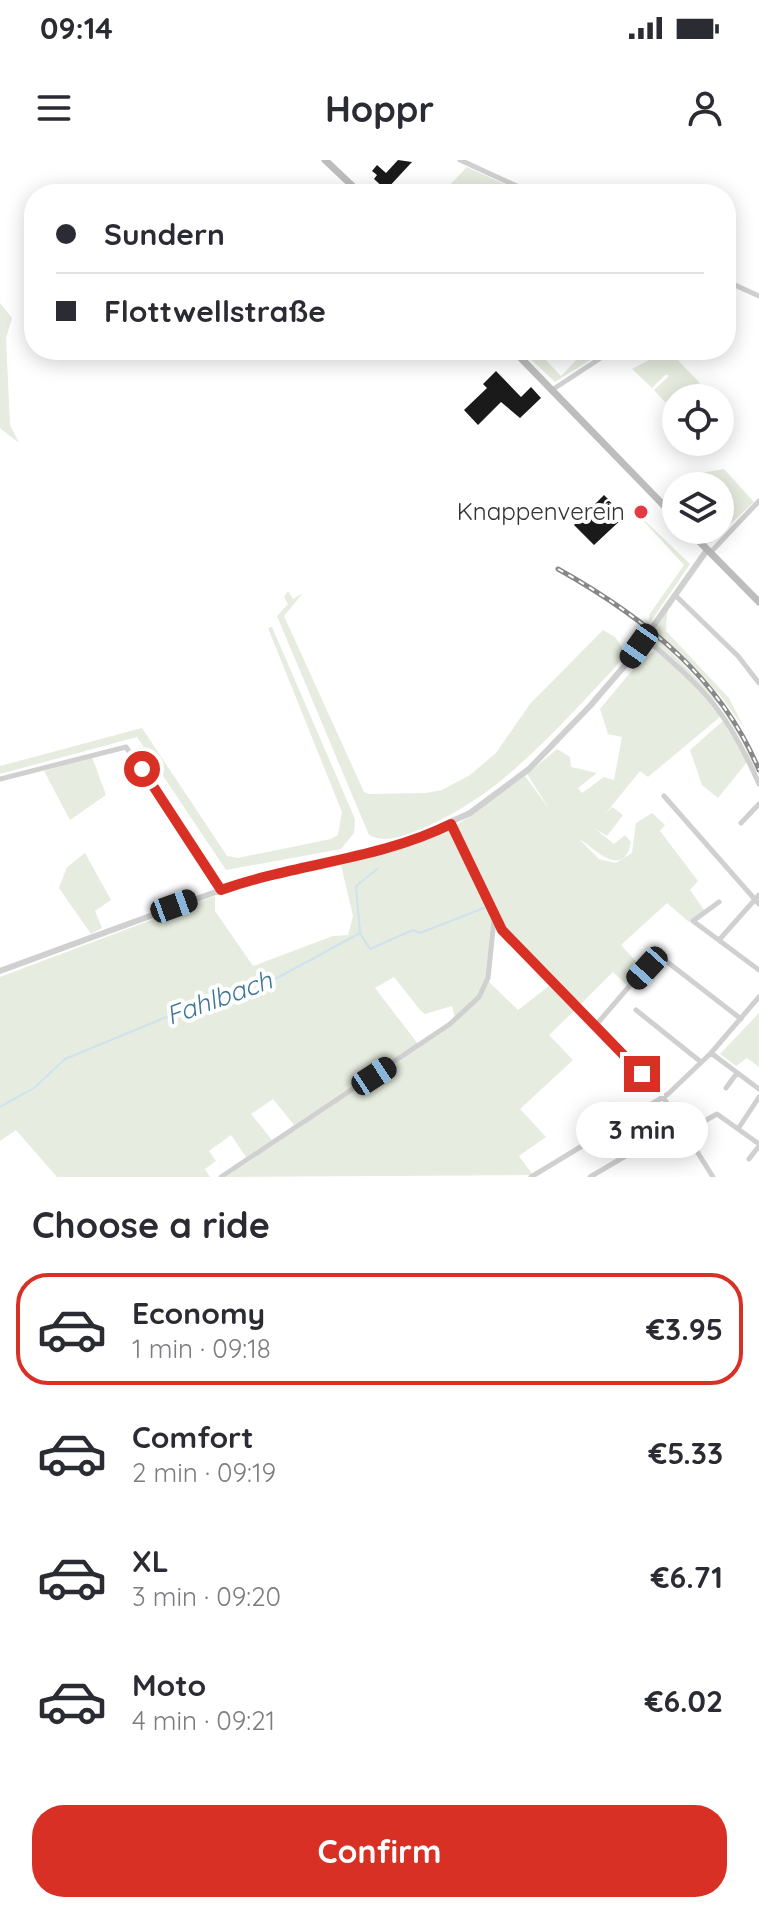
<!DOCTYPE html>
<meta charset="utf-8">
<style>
body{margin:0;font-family:Quicksand,sans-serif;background:#f2f2f3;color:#2b2b33;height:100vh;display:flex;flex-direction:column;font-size:30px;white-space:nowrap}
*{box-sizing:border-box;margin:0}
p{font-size:26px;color:#7c7c81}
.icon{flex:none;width:44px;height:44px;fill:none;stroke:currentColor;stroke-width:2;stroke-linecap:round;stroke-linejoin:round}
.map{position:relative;height:1017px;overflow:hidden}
.drawer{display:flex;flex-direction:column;background:#fff;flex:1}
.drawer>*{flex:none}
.top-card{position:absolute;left:24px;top:24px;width:712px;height:176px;border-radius:32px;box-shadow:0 4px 20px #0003;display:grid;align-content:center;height:176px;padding:0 32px;background:#fff}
.tools{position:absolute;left:662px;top:224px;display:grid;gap:16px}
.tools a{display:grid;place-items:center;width:72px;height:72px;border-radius:50%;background:#fff;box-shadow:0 4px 20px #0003;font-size:40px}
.end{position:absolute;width:36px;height:36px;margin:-18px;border:10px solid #d93025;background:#fff;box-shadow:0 0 0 4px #fff}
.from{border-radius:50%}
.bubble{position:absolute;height:56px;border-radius:28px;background:#fff;box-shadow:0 4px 20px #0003;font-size:26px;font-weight:700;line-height:56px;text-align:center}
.car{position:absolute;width:24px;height:48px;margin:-24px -12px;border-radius:10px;box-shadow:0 0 6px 2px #0007;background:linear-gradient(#222 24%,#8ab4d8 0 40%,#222 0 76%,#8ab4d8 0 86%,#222 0)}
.top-card b{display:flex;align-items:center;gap:28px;height:76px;font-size:30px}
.top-card b+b{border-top:2px solid #e1e1e2}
.top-card i{width:20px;height:20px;background:#2b2b33}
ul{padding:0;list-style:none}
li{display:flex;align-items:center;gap:24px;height:112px;margin:0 16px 12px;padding:0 16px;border:4px solid transparent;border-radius:32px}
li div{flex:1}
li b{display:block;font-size:30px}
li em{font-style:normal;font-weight:700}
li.on{border-color:#d93025}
li>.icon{width:72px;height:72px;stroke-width:1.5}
h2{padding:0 32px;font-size:36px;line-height:96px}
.cta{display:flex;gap:16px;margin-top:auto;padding:16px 32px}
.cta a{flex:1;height:92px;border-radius:32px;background:#d93025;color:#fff;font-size:32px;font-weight:700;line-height:92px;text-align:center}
.status{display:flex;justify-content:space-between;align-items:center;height:56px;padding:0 40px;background:#fff;direction:ltr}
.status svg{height:22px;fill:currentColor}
header{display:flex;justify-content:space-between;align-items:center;height:104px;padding:0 32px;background:#fff;font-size:36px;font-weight:700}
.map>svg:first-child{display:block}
.green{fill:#e6ecdf}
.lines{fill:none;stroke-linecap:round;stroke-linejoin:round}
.stream{stroke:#cfe2ee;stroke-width:2}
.building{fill:#1a1a1a}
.minor{stroke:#d0d0d0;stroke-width:5}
.tertiary{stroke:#d0d0d0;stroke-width:6}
.secondary{stroke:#bdbdbd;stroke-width:7}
.rail-casing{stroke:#888;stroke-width:5}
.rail{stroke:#fff;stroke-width:2;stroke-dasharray:6;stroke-linecap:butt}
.route{stroke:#d93025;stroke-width:10}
.poi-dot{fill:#e63946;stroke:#fff;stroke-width:3}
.labels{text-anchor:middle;stroke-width:8;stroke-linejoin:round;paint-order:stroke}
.poi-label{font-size:24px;fill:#333;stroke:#fff;text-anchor:end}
.water-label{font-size:26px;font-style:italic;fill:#3f7597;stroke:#fff}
</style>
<div class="status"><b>09:14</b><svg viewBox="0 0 49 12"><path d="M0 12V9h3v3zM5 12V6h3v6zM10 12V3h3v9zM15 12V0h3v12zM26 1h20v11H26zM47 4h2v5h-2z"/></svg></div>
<header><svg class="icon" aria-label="menu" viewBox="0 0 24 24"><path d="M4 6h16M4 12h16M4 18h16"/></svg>Hoppr<svg class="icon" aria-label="person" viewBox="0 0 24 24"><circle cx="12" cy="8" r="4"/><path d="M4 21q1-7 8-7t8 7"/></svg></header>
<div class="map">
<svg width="759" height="1017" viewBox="0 0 759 1017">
<rect width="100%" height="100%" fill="#fff"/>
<path class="green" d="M467,7L526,34H505L495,27L488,34H441Z
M0,143L12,158L6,178L10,265L19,283L0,268Z
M521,190H545L541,195L561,216L581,195L584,198L593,190H606L555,222Z
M668,190L700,223L665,242L654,230L669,216L666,214L652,228L632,209Z
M724,309L754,342L724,370L720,365V326H703L695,314Z
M629,345L690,404L650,463L649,455L684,405Z
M288,431L293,439L303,433L284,456L364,632L368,634L426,633L442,630L470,615L496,593L530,544L603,470L615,477L623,489L643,468L645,470C623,500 598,526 572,553C524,603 481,645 416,671C401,677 383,683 369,675L277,456L288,444L284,437Z
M673,447L666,471L729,538L744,568L720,535L653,470L668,450L665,472Z
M272,467L355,659L354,673L341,689L226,710L137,577L0,614V606L142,568L227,696L238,698L331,679L338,675L342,652L268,468Z
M651,472L723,545L748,587L759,621L743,583L720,546L649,478Z
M655,490L712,540L720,557L648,617L640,611L605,654L612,647L623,655L607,676L594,668L614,684L625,675L631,682C623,722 593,686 579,679L599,699L616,703L632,693L636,663L652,653L665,665L660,671L698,721L690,730L705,751L689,762L667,743L621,785L644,810L629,827L613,812L580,845L507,773L479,725L493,758L487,818L479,835L455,858L452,846L425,854L421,851L394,817L375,828L418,884L294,965L273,939L251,954L272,980L246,997L231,975L209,991L216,1001L205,1009L210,1017H57L16,970L0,981V817L215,736V751L253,806L333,776L348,775L353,756L341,705L417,684L454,667L525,616L550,650L527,614L557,589L570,597L571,607L597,613L578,628L582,633L604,617L614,620L622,577L608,574L600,549L639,502Z
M724,560L747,602L718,638L702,625L690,590Z
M92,597L106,635L70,660L44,611Z
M85,693L111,740L95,751L102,768L91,774L59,728L67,707Z
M488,821L518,850L553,823L577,848L549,875L573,900L520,949L546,977L519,996L533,1015L226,1017L451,865L480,836Z
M759,853V907L747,898L736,906L720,894Z"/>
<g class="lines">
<path class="stream" d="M360,772L356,726L377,709
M0,947L34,928L65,899L198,844L255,830L360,773L370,789L413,770L420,773L484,748"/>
</g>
<path class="building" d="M398,0L412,2L386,30L374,19L377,15L372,11L377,5L386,13Z
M496,211L521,237L531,227L541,238L520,258L501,242L478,265L464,250L487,228L483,224Z
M604,335L625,356L594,385L574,365Z"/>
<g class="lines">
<path class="minor" d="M460,0L534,34
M726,121L759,136
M552,230L613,190
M710,393L759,341
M675,435L738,496L759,523
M645,478C706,531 726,549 759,624
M0,619L126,587L221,730
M664,636L759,744
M741,663L759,644
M451,664L502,770L663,937L713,1017
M719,742L693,761L759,810
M719,780L759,735
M636,850L701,902
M596,865L657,794L741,859
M711,893L759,929
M726,928L737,913
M759,937L738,969L759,984
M685,972L717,954L738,969
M749,999L759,986
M221,1017L450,864L479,837L488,818L494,760
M531,1017L668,934L711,893L759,837
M590,1017L680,964"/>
<path class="tertiary" d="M0,811L243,722L395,687L470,653L529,609L590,546L627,503L707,390"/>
<path class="secondary" d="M325,0L361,34
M513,190L676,358
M688,370L759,442"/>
<g class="rail-casing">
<path id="rail" d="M558,409C644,457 721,518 759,610"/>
</g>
<use href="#rail" class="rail"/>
</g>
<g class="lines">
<path class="route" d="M142,609L221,730C297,703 378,700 451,664L502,770L642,914"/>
</g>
<circle class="poi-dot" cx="641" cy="352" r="8"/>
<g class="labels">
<g class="poi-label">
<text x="625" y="360">Knappenverein</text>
</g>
<g class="water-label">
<text transform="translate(219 838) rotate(-20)" y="9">Fahlbach</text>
</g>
</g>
</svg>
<div class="tools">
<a><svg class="icon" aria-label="locate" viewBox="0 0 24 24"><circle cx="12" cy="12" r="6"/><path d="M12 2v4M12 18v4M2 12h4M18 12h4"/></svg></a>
<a><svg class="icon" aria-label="layers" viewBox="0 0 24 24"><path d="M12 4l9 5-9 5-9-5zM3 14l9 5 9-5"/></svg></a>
</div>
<i class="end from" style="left:142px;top:609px"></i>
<i class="end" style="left:642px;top:914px"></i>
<div class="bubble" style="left:576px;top:942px;width:132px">3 min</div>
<i class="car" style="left:639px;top:486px;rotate:215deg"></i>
<i class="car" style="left:174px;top:746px;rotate:70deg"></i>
<i class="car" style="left:647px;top:808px;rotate:222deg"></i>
<i class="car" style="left:374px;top:916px;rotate:57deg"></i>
<div class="top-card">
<b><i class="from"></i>Sundern</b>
<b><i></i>Flottwellstraße</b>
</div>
</div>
<section class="drawer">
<h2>Choose a ride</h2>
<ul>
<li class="on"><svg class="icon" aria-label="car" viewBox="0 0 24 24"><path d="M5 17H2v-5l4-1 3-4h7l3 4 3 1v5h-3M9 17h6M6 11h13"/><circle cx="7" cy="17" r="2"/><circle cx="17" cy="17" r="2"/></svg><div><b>Economy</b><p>1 min · 09:18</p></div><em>€3.95</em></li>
<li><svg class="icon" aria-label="car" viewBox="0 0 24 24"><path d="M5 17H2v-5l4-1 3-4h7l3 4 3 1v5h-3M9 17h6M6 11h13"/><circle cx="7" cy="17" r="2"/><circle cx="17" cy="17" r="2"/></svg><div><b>Comfort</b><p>2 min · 09:19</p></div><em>€5.33</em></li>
<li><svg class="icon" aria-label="car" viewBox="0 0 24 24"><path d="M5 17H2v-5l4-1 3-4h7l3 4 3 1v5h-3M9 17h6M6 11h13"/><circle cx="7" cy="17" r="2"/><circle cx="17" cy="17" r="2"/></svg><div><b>XL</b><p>3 min · 09:20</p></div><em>€6.71</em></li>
<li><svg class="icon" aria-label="car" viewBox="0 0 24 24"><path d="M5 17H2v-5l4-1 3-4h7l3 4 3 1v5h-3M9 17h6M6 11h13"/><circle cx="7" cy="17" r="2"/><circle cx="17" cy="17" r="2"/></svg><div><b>Moto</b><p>4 min · 09:21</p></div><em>€6.02</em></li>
</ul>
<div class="cta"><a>Confirm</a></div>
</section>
